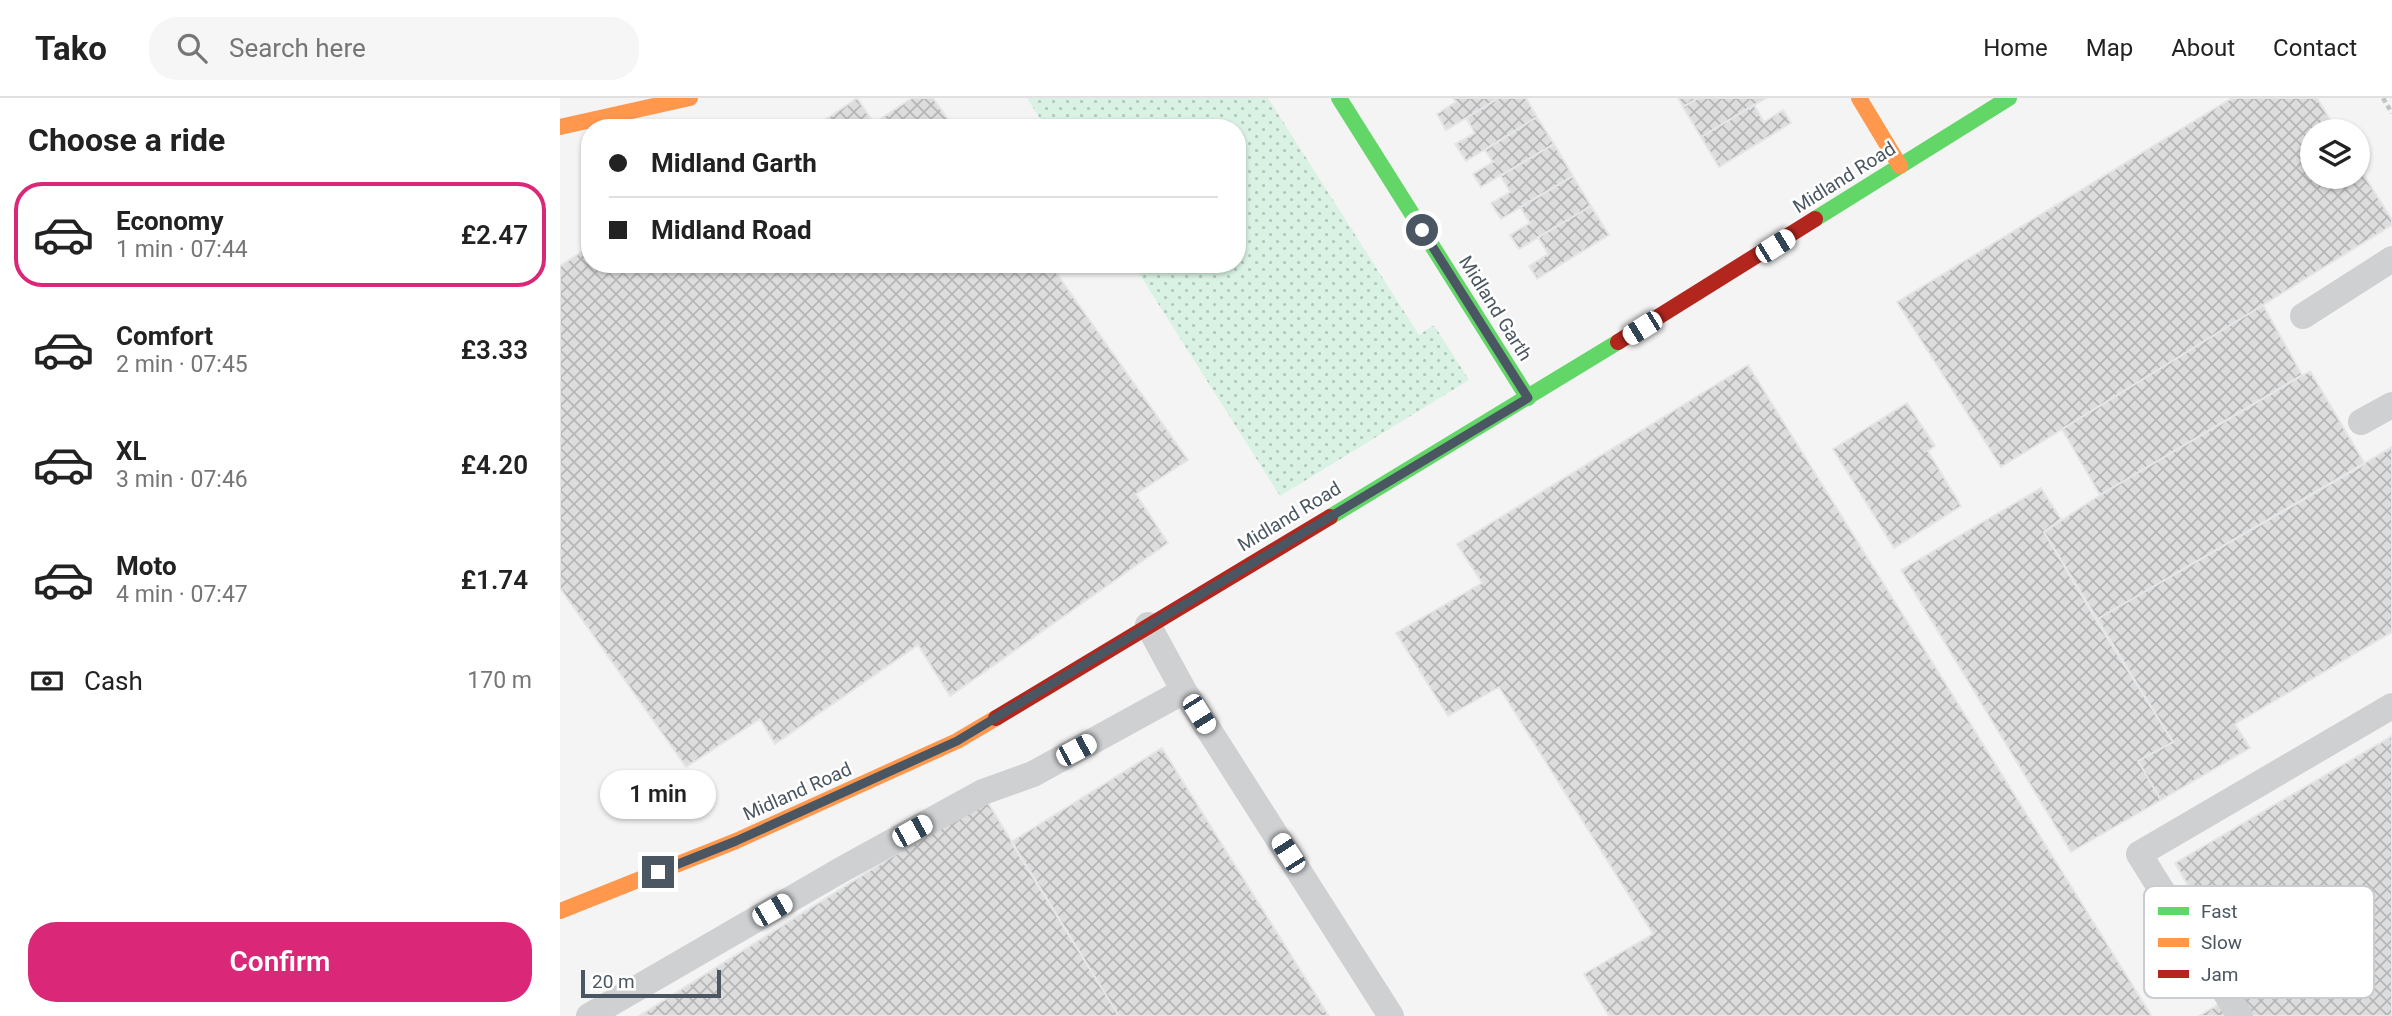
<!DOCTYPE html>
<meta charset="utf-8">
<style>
body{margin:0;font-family:Roboto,sans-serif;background:#f6f6f6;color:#222;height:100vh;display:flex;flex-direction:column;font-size:26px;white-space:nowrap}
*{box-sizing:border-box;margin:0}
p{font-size:23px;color:#767676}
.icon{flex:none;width:38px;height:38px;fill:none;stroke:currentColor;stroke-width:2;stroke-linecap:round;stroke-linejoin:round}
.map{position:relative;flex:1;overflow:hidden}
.drawer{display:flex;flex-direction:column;background:#fff;width:560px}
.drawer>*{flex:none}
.banner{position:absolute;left:21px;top:21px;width:665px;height:154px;border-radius:28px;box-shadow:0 2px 5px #0004;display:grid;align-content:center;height:154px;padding:0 28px;background:#fff}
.tools{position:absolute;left:1740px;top:21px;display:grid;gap:14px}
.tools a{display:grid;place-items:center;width:70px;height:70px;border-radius:50%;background:#fff;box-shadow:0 2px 5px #0004;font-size:35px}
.scale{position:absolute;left:21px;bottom:18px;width:140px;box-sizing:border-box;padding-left:7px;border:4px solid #4a5661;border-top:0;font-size:19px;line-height:24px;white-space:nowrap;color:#4a5661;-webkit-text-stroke:5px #fff;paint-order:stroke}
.end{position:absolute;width:32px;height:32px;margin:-16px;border:9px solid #4a5661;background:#fff;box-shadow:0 0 0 4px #fff}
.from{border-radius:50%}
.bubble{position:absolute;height:49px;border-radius:24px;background:#fff;box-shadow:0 2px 5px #0004;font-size:23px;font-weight:600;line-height:49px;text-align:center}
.car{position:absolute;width:21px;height:42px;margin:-21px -10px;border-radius:9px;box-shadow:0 0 5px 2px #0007;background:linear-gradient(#fff 24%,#345 0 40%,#fff 0 76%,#345 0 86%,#fff 0)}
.banner b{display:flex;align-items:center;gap:24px;height:66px;font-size:26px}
.banner b+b{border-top:2px solid #e0e0e0}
.banner i{width:18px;height:18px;background:#222}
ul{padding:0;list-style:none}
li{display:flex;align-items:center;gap:21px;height:105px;margin:0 14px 10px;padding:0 14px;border:4px solid transparent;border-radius:28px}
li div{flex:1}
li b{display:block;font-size:26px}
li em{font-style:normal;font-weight:600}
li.on{border-color:#db2777}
li>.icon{width:63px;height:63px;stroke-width:1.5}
h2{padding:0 28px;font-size:32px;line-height:84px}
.pay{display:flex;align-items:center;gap:18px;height:77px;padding:0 28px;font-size:26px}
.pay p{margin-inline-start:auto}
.primary-button{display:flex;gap:14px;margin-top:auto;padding:14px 28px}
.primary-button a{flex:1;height:80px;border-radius:28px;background:#db2777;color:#fff;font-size:28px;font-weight:600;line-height:80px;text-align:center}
header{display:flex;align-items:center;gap:42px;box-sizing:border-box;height:98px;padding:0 35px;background:#fff;border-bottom:2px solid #e0e0e0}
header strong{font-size:33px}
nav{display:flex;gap:38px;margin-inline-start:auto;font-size:24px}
.search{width:490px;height:63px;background:#f6f6f6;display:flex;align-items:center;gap:18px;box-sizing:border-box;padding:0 24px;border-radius:28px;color:#767676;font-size:26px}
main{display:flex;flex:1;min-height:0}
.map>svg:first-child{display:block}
.grass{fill:url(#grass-dots)}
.building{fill:url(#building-cross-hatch);stroke:#e5e6e7;stroke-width:2}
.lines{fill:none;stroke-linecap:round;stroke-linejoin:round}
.path{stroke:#bcc7c4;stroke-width:4.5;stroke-dasharray:5 3.5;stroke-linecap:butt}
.lane{stroke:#ced0d2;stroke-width:26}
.fast{stroke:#63d668;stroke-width:16}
.slow{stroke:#ff974d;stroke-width:16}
.jam{stroke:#b3261e;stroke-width:16}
.route{stroke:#4a5661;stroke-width:9}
.labels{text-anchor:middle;stroke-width:5;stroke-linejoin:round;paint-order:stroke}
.street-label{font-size:19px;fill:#4a5661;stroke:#fff}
.key{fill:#fff;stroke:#c9ccd0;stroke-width:2}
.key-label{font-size:19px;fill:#4a5661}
</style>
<header>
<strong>Tako</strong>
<div class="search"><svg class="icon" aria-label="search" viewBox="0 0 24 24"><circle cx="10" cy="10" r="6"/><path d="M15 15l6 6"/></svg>Search here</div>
<nav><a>Home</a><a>Map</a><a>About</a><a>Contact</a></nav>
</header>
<main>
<section class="drawer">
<h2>Choose a ride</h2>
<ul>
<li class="on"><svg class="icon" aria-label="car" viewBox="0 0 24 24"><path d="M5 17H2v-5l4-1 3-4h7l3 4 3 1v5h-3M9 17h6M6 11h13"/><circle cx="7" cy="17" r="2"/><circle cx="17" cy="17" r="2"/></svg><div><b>Economy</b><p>1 min · 07:44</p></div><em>£2.47</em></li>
<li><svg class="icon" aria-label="car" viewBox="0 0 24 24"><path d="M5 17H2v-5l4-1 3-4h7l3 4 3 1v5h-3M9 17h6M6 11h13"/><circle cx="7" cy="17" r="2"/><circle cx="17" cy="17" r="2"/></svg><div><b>Comfort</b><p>2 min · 07:45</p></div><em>£3.33</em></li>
<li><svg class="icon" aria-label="car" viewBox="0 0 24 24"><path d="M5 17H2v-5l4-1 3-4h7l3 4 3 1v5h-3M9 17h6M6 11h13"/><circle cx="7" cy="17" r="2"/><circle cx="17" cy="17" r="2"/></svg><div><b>XL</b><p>3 min · 07:46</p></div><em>£4.20</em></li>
<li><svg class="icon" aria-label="car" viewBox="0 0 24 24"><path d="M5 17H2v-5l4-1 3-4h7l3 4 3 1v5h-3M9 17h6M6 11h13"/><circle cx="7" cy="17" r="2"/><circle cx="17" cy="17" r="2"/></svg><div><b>Moto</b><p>4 min · 07:47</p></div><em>£1.74</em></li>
</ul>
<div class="pay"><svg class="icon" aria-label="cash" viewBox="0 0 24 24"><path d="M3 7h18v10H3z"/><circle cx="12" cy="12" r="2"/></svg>Cash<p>170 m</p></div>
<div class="primary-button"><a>Confirm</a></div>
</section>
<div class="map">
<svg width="1832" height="918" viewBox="0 0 1832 918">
<defs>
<pattern id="grass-dots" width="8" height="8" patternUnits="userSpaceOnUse" patternTransform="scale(1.75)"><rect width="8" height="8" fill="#d9f2e3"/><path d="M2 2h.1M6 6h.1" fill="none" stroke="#b2c7bb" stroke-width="1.8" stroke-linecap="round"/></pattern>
<pattern id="building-cross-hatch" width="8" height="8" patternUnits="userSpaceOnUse" patternTransform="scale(1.75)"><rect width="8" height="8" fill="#ddddde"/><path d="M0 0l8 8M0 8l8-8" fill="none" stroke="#b5b6b7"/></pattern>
</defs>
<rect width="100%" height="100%" fill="#f4f4f4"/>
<path class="grass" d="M467,0H708L859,237L874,227L909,282L720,398L573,166H677V30H486Z"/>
<path class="building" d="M297,0L314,25L352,0H373L394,30H253Z
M893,0H939L886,32L877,16L896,4Z
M939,0H966L977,19L906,63L895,46L915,35L906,20Z
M1118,0H1138L1123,9Z
M1138,0H1206L1141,39L1123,9Z
M1672,0H1757L1777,33H1752V79H1797V66L1832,122V127L1441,369L1337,204Z
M1194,7L1204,24L1223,12L1231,25L1159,69L1141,39Z
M977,19L994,46L921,89L913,76L933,64L925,52Z
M994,46L1013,78L941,121L931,105L950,94L941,78Z
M1013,78L1031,108L959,151L950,137L970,125L960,109Z
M1031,108L1049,137L977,181L969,168L988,156L978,139Z
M30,148V166H490L628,362L576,396L608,445L390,598L358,547L215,646L200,621L126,669L0,490V168Z
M1703,207L1742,277L1540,397L1502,331Z
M1188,267L1591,917L1589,918H1049L1024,876L1093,836L939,589L888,618L836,535L922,485L897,446Z
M1750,273L1805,366L1536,522L1484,434L1540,397Z
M1347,305L1375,348L1368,353L1401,408L1334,450L1273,351Z
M1832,349V534L1675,626L1690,650L1601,702L1578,663L1613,644L1536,522Z
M1481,390L1501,421L1484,434L1613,644L1578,663L1601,702L1511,754L1341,472Z
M1832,638V918H1639L1687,889L1615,765Z
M602,650L769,918H559L451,744Z
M425,700L559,918H79Z"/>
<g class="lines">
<path class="path" d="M1823,0L1832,15"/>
<path class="lane" d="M1743,218L1832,161
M1801,324L1832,307
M588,527L624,593
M29,918L281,772L423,694L473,676L624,593L831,918
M1680,918L1579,756L1832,608"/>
<path class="fast" d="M779,0L968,300
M1255,121L1449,0
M770,419L1058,244"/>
<path class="slow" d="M1299,0L1340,68
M0,29L130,0
M0,813L176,743L397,643L436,620"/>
<path class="jam" d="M1058,244L1255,121
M436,620L770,419"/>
</g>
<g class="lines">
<path class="route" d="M98,774L176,743L397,643L968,300L862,132"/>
</g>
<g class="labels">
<g class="street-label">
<text transform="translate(1284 79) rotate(-32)" y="7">Midland Road</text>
<text transform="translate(936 210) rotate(58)" y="7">Midland Garth</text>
<text transform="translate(729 418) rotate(-31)" y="7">Midland Road</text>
<text transform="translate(237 693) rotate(-24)" y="7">Midland Road</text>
</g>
</g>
<rect x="1584" y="788" width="230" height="112" rx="10" class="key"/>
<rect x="1598" y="809" width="31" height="8" fill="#63d668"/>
<rect x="1598" y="840" width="31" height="9" fill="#ff974d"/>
<rect x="1598" y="872" width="31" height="8" fill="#b3261e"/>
<g class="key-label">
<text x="1641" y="820">Fast</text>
<text x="1641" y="851">Slow</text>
<text x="1641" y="883">Jam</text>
</g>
</svg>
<div class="tools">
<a><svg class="icon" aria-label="layers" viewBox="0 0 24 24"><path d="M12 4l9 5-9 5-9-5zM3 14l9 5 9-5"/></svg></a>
</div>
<div class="scale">20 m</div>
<i class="end from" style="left:862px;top:132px"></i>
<i class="end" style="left:98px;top:774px"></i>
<div class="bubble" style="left:40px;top:672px;width:116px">1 min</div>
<i class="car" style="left:1215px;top:148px;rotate:58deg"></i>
<i class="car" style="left:1082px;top:230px;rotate:238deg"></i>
<i class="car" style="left:639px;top:616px;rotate:148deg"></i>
<i class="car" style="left:516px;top:652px;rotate:62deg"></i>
<i class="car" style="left:352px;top:733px;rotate:61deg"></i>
<i class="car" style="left:728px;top:755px;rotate:327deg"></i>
<i class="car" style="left:212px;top:812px;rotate:60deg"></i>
<div class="banner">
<b><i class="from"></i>Midland Garth</b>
<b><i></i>Midland Road</b>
</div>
</div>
</main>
